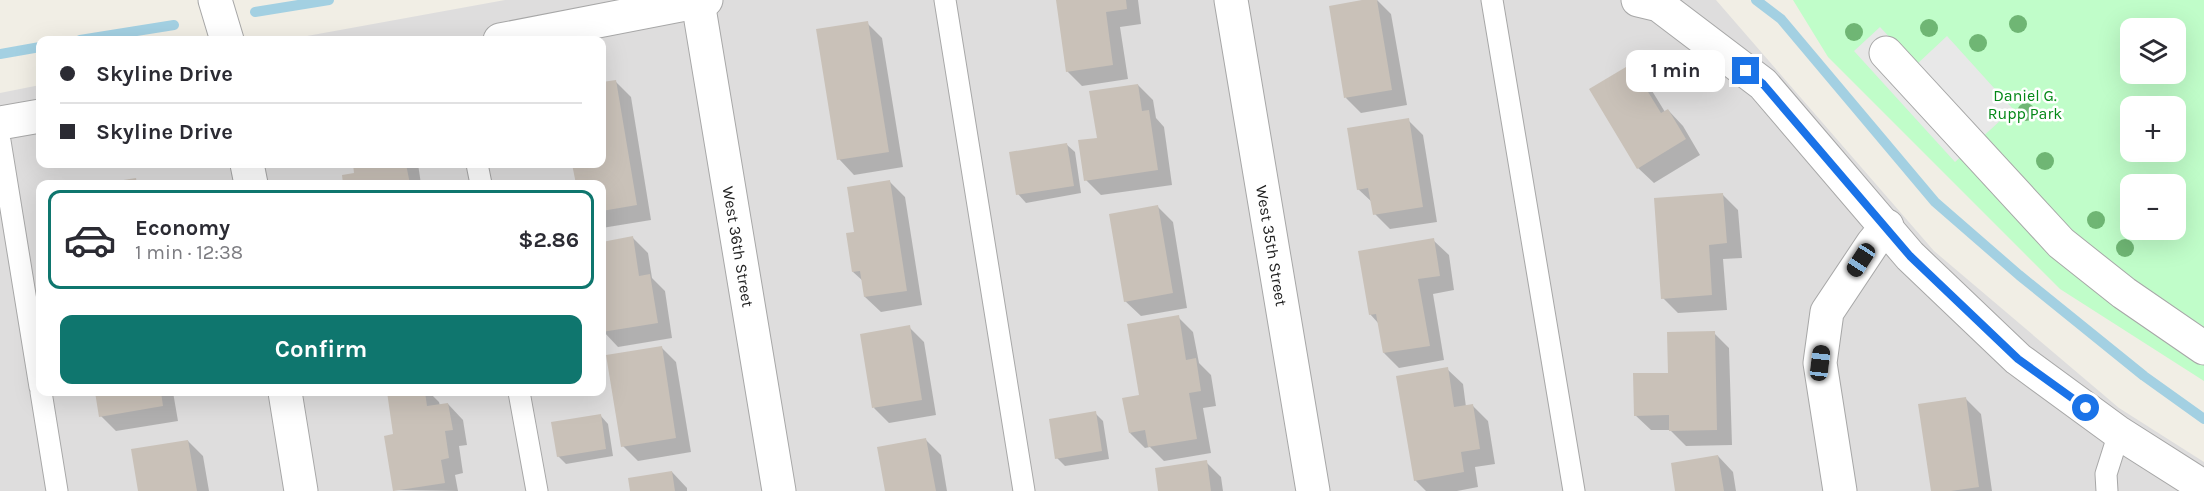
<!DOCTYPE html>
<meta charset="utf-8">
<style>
body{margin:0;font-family:Karla,sans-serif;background:#f2f2f3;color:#2b2b33;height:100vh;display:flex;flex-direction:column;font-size:22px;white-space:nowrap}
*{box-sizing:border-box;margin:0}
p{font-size:20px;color:#7c7c81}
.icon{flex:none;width:33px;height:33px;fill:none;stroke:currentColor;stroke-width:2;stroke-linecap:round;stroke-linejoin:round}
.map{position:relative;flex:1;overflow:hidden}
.sheet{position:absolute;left:36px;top:180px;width:570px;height:216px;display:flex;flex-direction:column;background:#fff;border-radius:12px;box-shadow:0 6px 24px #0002}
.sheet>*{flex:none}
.hud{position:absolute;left:36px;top:36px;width:570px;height:132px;border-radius:12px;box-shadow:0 6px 24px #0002;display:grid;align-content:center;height:132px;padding:0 24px;background:#fff}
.tools{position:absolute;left:2120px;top:18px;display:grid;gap:12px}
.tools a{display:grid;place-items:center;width:66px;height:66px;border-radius:12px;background:#fff;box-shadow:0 6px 24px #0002;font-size:30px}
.end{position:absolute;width:27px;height:27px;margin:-14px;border:8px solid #1a73e8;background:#fff;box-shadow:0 0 0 3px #fff}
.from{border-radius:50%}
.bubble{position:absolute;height:42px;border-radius:12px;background:#fff;box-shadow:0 6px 24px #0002;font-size:20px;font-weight:700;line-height:42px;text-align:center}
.car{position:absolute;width:18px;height:36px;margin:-18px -9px;border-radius:8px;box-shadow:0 0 4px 2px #0007;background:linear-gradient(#222 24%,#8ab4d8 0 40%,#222 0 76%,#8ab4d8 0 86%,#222 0)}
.hud b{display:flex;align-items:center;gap:21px;height:57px;font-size:22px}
.hud b+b{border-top:2px solid #e1e1e2}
.hud i{width:15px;height:15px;background:#2b2b33}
ul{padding:10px 0 0;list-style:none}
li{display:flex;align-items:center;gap:18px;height:99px;margin:0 12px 9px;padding:0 12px;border:3px solid transparent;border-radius:12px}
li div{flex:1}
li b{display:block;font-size:22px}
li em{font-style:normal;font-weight:700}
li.selected{border-color:#0f766e}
li>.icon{width:54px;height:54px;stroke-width:1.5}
.action{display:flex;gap:12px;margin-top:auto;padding:12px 24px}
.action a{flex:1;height:69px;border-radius:12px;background:#0f766e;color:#fff;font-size:24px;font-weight:700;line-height:69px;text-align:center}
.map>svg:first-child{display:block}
.residential{fill:#dedddd;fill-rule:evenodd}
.park{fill:#c0fdc9;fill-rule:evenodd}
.parking{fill:#e8e8e8}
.shadow{fill:#0003}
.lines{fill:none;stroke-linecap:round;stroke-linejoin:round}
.stream{stroke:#a3d0e2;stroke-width:10}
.building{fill:#c9c1b8}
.lane-casing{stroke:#a7a7a7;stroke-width:23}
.street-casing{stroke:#a7a7a7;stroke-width:35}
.lane{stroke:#fff;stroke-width:21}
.street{stroke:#fff;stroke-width:33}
.tree{fill:#6fb674}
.route{stroke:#1a73e8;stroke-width:8}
.labels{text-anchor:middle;stroke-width:5;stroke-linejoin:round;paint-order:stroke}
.park-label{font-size:16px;fill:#048817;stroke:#fff}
.street-label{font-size:16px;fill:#202020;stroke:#fff}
</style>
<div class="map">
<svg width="2204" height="491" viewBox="0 0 2204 491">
<rect width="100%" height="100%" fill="#f1eee5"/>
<path class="residential" d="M505,0H1716L1934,251L2119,408L2204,462V491H0V93L40,85V164H602V40H285ZM40,184H602V392H40Z"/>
<path class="park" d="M1793,0H2204V381L2060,289L1828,57ZM2130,28H2175V74H2130ZM2130,106H2175V152H2130ZM2130,184H2175V230H2130Z"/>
<path class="parking" d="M1880,27L1916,65L1947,36L2013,109L1955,162L1854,51Z"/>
<path class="shadow" d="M1057,0H1138L1141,24L1120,27L1128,79L1082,86L1067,71Z
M1370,0H1377L1391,14L1407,105L1361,113L1346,98Z
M867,23L882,38L903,167L854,175L839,159Z
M1631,66L1646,81L1665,112L1668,110L1683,126L1700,155L1654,183L1638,168L1592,89Z
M615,81L631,97L651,220L602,228V184H577L574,164H602V84Z
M1138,85L1153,100L1156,118L1164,127L1172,185L1101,195L1086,180L1099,139Z
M1408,120L1423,135L1437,222L1390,229L1375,214L1373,203L1358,189Z
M1066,144L1075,152L1081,193L1026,203L1018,194Z
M354,164H418L421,184H345L343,176L356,174Z
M135,180L140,184H107Z
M890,182L905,197L922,305L881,312L865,297L863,281L853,272L855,233Z
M1723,195L1738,210L1742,258L1723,259L1727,310L1678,313L1663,298Z
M1158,207L1173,222L1187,308L1141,316L1125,301Z
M633,238L648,253L652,278L665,291L672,338L618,347L603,331L602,324V243Z
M1433,240L1449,255L1454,290L1433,294L1444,360L1399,368L1384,353L1379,324L1370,314Z
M1178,317L1193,332L1199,363L1211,375L1216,406L1203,408L1211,453L1164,461L1150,447L1145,448L1130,433L1141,397Z
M909,327L924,342L936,415L889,423L874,408Z
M1714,333L1729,348L1732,445L1686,446L1670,430H1651L1635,415L1670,374Z
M661,347L676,362L691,452L638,461L623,446Z
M1447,369L1463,384L1466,407L1473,406L1488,421L1495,464L1475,467L1478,487L1457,491H1426L1415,480Z
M97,392H173L178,421L116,431L101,416Z
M389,392H429L439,402L440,406L448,404L463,420L467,445L459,446L463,473L455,475L458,491L394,490L395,436Z
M1966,399L1981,414L1992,491H1932Z
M1095,413L1103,421L1109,459L1065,466L1057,458Z
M600,415L608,424L613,456L566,464L558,456Z
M926,440L941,455L947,491H886Z
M188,441L203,456L209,491H140Z
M1718,456L1733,472L1736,491H1677Z
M1206,462L1221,477L1223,491H1160Z
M672,472L687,488V491H631Z"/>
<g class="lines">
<path class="stream" d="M1756,0L1781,19L1935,202L2019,275L2144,376L2204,419
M255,12L329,0
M80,40L174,25
M0,54L40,47"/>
</g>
<path class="building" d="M1056,0H1126L1127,9L1106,12L1113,65L1066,72Z
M1362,0H1377L1392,90L1344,98L1329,6Z
M868,21L889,152L837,160L816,29Z
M1631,64L1661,113L1668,109L1686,139L1637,169L1589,89Z
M616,80L637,205L602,211V184H576L572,164H602V82Z
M1138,84L1142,111L1149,110L1158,170L1084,181L1078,140L1097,138L1089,91Z
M1409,118L1423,207L1373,215L1368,188L1357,190L1347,128Z
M1067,143L1074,186L1016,195L1009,152Z
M353,164H406L410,184H343L342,175L354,173Z
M136,178L137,184H105V183Z
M890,180L907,291L864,297L860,271L852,272L846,233L854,232L847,187Z
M1723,193L1727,243L1709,245L1712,295L1661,299L1654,198Z
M1158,205L1173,293L1124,302L1109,214Z
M633,236L639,276L650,274L658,323L602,332V242Z
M1434,238L1440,276L1418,279L1430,346L1383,353L1376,314L1369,315L1358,251Z
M1179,315L1186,360L1196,358L1201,391L1189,393L1197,439L1148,447L1145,430L1129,433L1122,398L1139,395L1127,324Z
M910,325L922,400L872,408L860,334Z
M1715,331L1717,430L1669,431V415L1634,416L1633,373H1668L1667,332Z
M662,346L676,438L621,447L606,355Z
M1448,367L1454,407L1473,404L1480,449L1461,452L1464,472L1414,481L1396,376Z
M95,392H161L163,406L99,417Z
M387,392H425L427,406L448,403L453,430L445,431L449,458L441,460L445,483L393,491L384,436L393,434Z
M1966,397L1979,487L1951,491H1931L1918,404Z
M1096,411L1102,451L1055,459L1049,419Z
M601,414L606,449L557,457L551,422Z
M926,438L936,491H885L877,447Z
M188,440L197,491H138L131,449Z
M1718,455L1724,491H1675L1671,463Z
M1207,460L1211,491H1158L1155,468Z
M672,471L675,491H630L628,478Z"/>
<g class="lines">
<g class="lane-casing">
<path id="lane" d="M945,0L1024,491
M1492,0L1574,491
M0,141L40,387
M477,164L481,184
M41,392L57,491
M519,392L537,491
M2107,491L2106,474L2119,433"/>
</g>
<g class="street-casing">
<g id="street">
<path d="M215,0L227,40"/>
<path id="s1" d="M1231,0L1313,491"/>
<path d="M1638,0L1659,5L1763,84L1910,256L2018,359L2119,433L2204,487"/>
<path id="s2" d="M698,2L779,491"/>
<path d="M500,40L706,0"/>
<path d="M1886,53L2061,243L2124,293L2204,348"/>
<path d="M0,123L40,116"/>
<path d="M247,164L251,184"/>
<path d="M285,392L301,491"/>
<path d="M1840,491L1820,363L1827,312L1873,243L1887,226"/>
</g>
</g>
<use href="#lane" class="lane"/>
<use href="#street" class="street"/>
</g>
<g class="tree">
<circle cx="2018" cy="24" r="9"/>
<circle cx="1929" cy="28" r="9"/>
<circle cx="1854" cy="32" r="9"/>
<circle cx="1978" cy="43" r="9"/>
<circle cx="2026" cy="112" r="9"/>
<circle cx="2045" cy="161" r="9"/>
<circle cx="2096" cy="220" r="9"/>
<circle cx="2125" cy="248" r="9"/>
</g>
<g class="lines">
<path class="route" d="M1746,71L1763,84L1910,256L2018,359L2086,408"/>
</g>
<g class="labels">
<g class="park-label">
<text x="2025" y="101">Daniel G.<tspan x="2025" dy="18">Rupp Park</tspan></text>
</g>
<g class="street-label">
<text dy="6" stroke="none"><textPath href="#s1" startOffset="249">West 35th Street</textPath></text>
<text dy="6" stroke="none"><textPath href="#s2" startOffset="248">West 36th Street</textPath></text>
</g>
</g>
</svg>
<div class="tools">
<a><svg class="icon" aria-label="layers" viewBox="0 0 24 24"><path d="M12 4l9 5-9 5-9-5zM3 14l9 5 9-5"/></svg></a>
<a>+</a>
<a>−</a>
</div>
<i class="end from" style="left:2086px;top:408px"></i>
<i class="end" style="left:1746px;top:71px"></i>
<div class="bubble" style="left:1626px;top:50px;width:99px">1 min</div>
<i class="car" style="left:1861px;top:260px;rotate:213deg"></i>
<i class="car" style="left:1820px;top:363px;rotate:7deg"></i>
<div class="hud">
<b><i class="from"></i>Skyline Drive</b>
<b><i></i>Skyline Drive</b>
</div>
<section class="sheet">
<ul>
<li class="selected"><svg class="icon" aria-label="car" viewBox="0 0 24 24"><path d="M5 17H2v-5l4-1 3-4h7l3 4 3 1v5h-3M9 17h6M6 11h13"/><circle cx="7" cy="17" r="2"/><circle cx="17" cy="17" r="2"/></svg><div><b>Economy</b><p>1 min · 12:38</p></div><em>$2.86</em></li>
</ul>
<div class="action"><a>Confirm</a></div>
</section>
</div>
